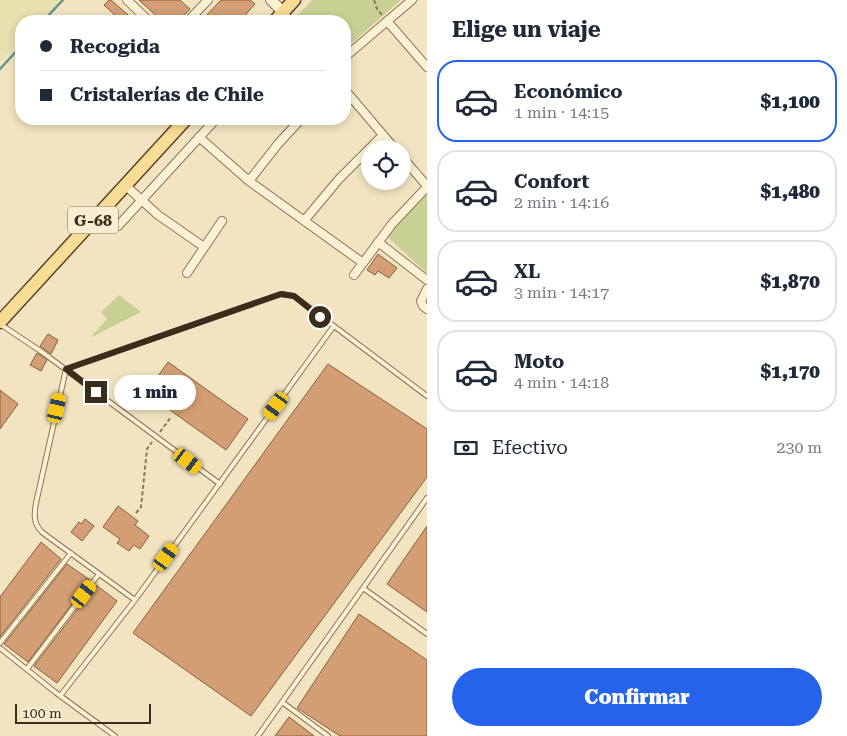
<!DOCTYPE html>
<html lang="es">
<meta charset="utf-8">
<style>
body{margin:0;font-family:"Roboto Serif",serif;background:#f6f6f7;color:#1f2937;height:100vh;display:flex;flex-direction:column;font-size:19px;white-space:nowrap}
*{box-sizing:border-box;margin:0}
p{font-size:16px;color:#747a83}
.icon{flex:none;width:28px;height:28px;fill:none;stroke:currentColor;stroke-width:2;stroke-linecap:round;stroke-linejoin:round}
.map{position:relative;flex:1;overflow:hidden}
.sheet{display:flex;flex-direction:column;background:#fff;width:420px}
.sheet>*{flex:none}
.hud{position:absolute;left:15px;top:15px;width:336px;height:110px;border-radius:20px;box-shadow:0 2px 8px #0003;display:grid;align-content:center;height:110px;padding:0 25px;background:#fff}
.controls{position:absolute;left:361px;top:140px;display:grid;gap:10px}
.controls a{display:grid;place-items:center;width:50px;height:50px;border-radius:50%;background:#fff;box-shadow:0 2px 8px #0003;font-size:25px}
.scale{position:absolute;left:15px;bottom:12px;width:136px;box-sizing:border-box;padding-left:5px;border:2px solid #3b2c1c;border-top:0;font-size:14px;line-height:18px;white-space:nowrap;color:#3b2c1c;-webkit-text-stroke:4px #f8eed0;paint-order:stroke}
.end{position:absolute;width:22px;height:22px;margin:-11px;border:6px solid #3b2c1c;background:#fff;box-shadow:0 0 0 2px #fff}
.from{border-radius:50%}
.bubble{position:absolute;height:35px;border-radius:18px;background:#fff;box-shadow:0 2px 8px #0003;font-size:16px;font-weight:800;line-height:35px;text-align:center}
.car{position:absolute;width:15px;height:30px;margin:-15px -8px;border-radius:6px;box-shadow:0 0 4px 1px #0007;background:linear-gradient(#f5c518 24%,#345 0 40%,#f5c518 0 76%,#345 0 86%,#f5c518 0)}
.hud b{display:flex;align-items:center;gap:18px;height:48px;font-size:19px}
.hud b+b{border-top:1px solid #e0e1e3}
.hud i{width:12px;height:12px;background:#1f2937}
ul{padding:0;list-style:none}
li{display:flex;align-items:center;gap:15px;height:82px;margin:0 10px 8px;padding:0 15px;border:2px solid #e0e1e3;border-radius:20px}
li div{flex:1}
li b{display:block;font-size:19px}
li em{font-style:normal;font-weight:800}
li.current{border-color:#2563eb}
li>.icon{width:45px;height:45px;stroke-width:1.5}
h2{padding:0 25px;font-size:22px;line-height:60px}
.pay{display:flex;align-items:center;gap:12px;height:55px;padding:0 25px;font-size:19px}
.pay p{margin-inline-start:auto}
.action{display:flex;gap:10px;margin-top:auto;padding:10px 25px}
.action a{flex:1;height:58px;border-radius:30px;background:#2563eb;color:#fff;font-size:20px;font-weight:800;line-height:58px;text-align:center}
main{display:flex;flex:1;min-height:0}
.map>svg:first-child{display:block}
.farmland{fill:#e8e0ad}
.green{fill:#c8d193}
.lines{fill:none;stroke-linecap:round;stroke-linejoin:round}
.stream{stroke:#699289;stroke-width:2.5}
.building{fill:#d39e73;stroke:#8e5e3a}
.service-casing{stroke:#8d7556;stroke-width:6}
.minor-casing{stroke:#8d7556;stroke-width:10}
.tertiary-casing{stroke:#8d7556;stroke-width:12}
.primary-casing{stroke:#5a422b;stroke-width:15}
.path{stroke:#8d7556;stroke-width:2;stroke-dasharray:4 2.5;stroke-linecap:butt}
.service{stroke:#fcf1d4;stroke-width:4}
.minor{stroke:#fcf1d4;stroke-width:8}
.tertiary{stroke:#fcf1d4;stroke-width:10}
.primary{stroke:#f8dc94;stroke-width:12}
.route{stroke:#3b2c1c;stroke-width:6}
.labels{text-anchor:middle;stroke-width:5;stroke-linejoin:round;paint-order:stroke}
.shield{fill:#f8eed0;stroke:#746652;stroke-width:1}
.shield-label{font-size:16px;font-weight:bold;fill:#3b2c1c}
</style>
<main>
<div class="map">
<svg width="427" height="736" viewBox="0 0 427 736">
<rect width="100%" height="100%" fill="#f2e4c0"/>
<path class="farmland" d="M0,0H61L40,21H21V40L0,61Z"/>
<path class="green" d="M312,0H401L345,49V21H298L295,18Z
M425,193L427,195V273L386,236Z
M119,295L141,312L90,338L107,319L101,312Z"/>
<g class="lines">
<path class="stream" d="M43,21L63,0
M0,69L21,46"/>
</g>
<path class="building" d="M109,0H111L135,21H121L104,5Z
M139,0H180L190,9L179,21H162Z
M221,0H250L255,4L240,21H201Z
M378,254L397,268L389,278L378,271L375,275L367,270Z
M48,334L58,340L51,354L40,346Z
M37,353L47,360L41,371L30,365Z
M168,362L248,419L226,450L146,393Z
M328,364L427,429V477L251,716L133,633Z
M0,390L18,404L0,429Z
M118,506L138,521L135,525L149,536L140,549L134,545L129,551L117,543L120,539L103,527Z
M85,519L94,526L82,541L71,532L79,522L81,524Z
M427,526V612L387,584Z
M41,542L61,559L0,637V597Z
M67,564L90,580L28,662L4,644Z
M96,585L117,601L57,683L34,666Z
M359,614L427,660V736H340L297,708Z
M289,717L293,720L314,736H275Z"/>
<g class="lines">
<g class="service-casing">
<path id="service" d="M0,324L42,352L220,484
M363,588L427,634
M135,600L43,533C33,524 34,515 36,503L66,369L281,294L294,296L427,396
M0,643L71,553
M0,648L55,692L115,736
M27,669L99,574
M60,696L135,600L333,327
M282,702L328,736
M258,736L427,498"/>
</g>
<g class="minor-casing">
<path id="minor" d="M127,0L149,21
M283,12L289,21
M188,21L208,0
M387,21L427,67
M345,57L412,0
M345,90L395,149
M199,137L249,181L363,263
M402,157L427,186
M249,181L278,144L301,119
M125,185L158,215L204,247
M304,221L339,179L383,135
M118,226L216,119
M378,242L427,280
M187,273L222,221
M354,275L392,224L427,187
M427,289L421,301L423,306L427,309"/>
</g>
<g class="tertiary-casing">
<path id="tertiary" d="M271,0L283,12"/>
</g>
<g class="primary-casing">
<path id="primary" d="M275,21L294,0
M0,322L186,119"/>
</g>
<path class="path" d="M374,0L377,9L382,15
M160,432L171,417
M136,513L141,507L147,449L152,442"/>
<use href="#service" class="service"/>
<use href="#minor" class="minor"/>
<use href="#tertiary" class="tertiary"/>
<use href="#primary" class="primary"/>
</g>
<g class="lines">
<path class="route" d="M96,392L66,369L281,294L294,296L320,317"/>
</g>
<g class="labels">
<rect class="shield" x="68" y="206.5" width="50" height="27" rx="4"/>
<g class="shield-label">
<text x="93" y="226">G-68</text>
</g>
</g>
</svg>
<div class="controls">
<a><svg class="icon" aria-label="locate" viewBox="0 0 24 24"><circle cx="12" cy="12" r="6"/><path d="M12 2v4M12 18v4M2 12h4M18 12h4"/></svg></a>
</div>
<div class="scale">100 m</div>
<i class="end from" style="left:320px;top:317px"></i>
<i class="end" style="left:96px;top:392px"></i>
<div class="bubble" style="left:114px;top:375px;width:82px">1 min</div>
<i class="car" style="left:276px;top:406px;rotate:216deg"></i>
<i class="car" style="left:57px;top:408px;rotate:13deg"></i>
<i class="car" style="left:188px;top:461px;rotate:127deg"></i>
<i class="car" style="left:166px;top:557px;rotate:36deg"></i>
<i class="car" style="left:84px;top:594px;rotate:37deg"></i>
<div class="hud">
<b><i class="from"></i>Recogida</b>
<b><i></i>Cristalerías de Chile</b>
</div>
</div>
<section class="sheet">
<h2>Elige un viaje</h2>
<ul>
<li class="current"><svg class="icon" aria-label="car" viewBox="0 0 24 24"><path d="M5 17H2v-5l4-1 3-4h7l3 4 3 1v5h-3M9 17h6M6 11h13"/><circle cx="7" cy="17" r="2"/><circle cx="17" cy="17" r="2"/></svg><div><b>Económico</b><p>1 min · 14:15</p></div><em>$1,100</em></li>
<li><svg class="icon" aria-label="car" viewBox="0 0 24 24"><path d="M5 17H2v-5l4-1 3-4h7l3 4 3 1v5h-3M9 17h6M6 11h13"/><circle cx="7" cy="17" r="2"/><circle cx="17" cy="17" r="2"/></svg><div><b>Confort</b><p>2 min · 14:16</p></div><em>$1,480</em></li>
<li><svg class="icon" aria-label="car" viewBox="0 0 24 24"><path d="M5 17H2v-5l4-1 3-4h7l3 4 3 1v5h-3M9 17h6M6 11h13"/><circle cx="7" cy="17" r="2"/><circle cx="17" cy="17" r="2"/></svg><div><b>XL</b><p>3 min · 14:17</p></div><em>$1,870</em></li>
<li><svg class="icon" aria-label="car" viewBox="0 0 24 24"><path d="M5 17H2v-5l4-1 3-4h7l3 4 3 1v5h-3M9 17h6M6 11h13"/><circle cx="7" cy="17" r="2"/><circle cx="17" cy="17" r="2"/></svg><div><b>Moto</b><p>4 min · 14:18</p></div><em>$1,170</em></li>
</ul>
<div class="pay"><svg class="icon" aria-label="cash" viewBox="0 0 24 24"><path d="M3 7h18v10H3z"/><circle cx="12" cy="12" r="2"/></svg>Efectivo<p>230 m</p></div>
<div class="action"><a>Confirmar</a></div>
</section>
</main>
